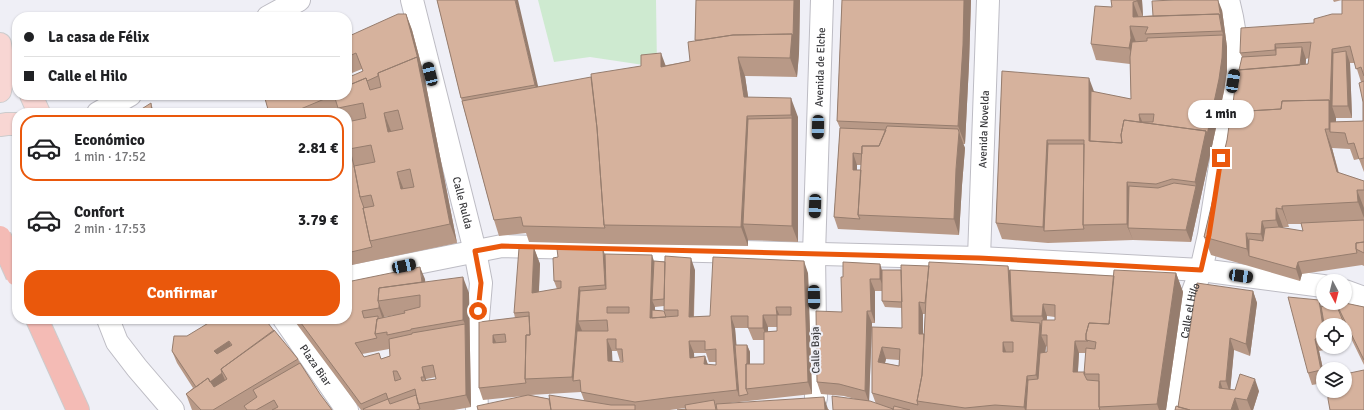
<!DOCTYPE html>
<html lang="es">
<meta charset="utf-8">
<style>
body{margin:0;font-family:Signika,sans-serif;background:#f6f6f6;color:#202124;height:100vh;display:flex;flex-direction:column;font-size:15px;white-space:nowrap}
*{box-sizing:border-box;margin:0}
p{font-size:13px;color:#757577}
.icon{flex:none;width:22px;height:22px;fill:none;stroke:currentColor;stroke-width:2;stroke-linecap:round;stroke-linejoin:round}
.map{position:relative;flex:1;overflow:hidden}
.sheet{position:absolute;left:12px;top:108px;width:340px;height:216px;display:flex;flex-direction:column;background:#fff;border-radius:16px;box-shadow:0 1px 3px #0004}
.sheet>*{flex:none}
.hud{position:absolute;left:12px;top:12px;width:340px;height:88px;border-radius:16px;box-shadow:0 1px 3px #0004;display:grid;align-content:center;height:88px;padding:0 12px;background:#fff}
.needle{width:26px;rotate:173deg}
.fabs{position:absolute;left:1316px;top:274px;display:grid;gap:8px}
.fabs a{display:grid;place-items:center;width:36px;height:36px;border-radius:50%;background:#fff;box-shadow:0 1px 3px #0004;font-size:20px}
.end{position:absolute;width:18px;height:18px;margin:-9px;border:5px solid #ea580c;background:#fff;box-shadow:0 0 0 2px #fff}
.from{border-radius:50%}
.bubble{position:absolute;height:28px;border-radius:14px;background:#fff;box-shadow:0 1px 3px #0004;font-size:13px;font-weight:700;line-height:28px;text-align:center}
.car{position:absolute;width:12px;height:24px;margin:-12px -6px;border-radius:5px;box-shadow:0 0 3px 1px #0007;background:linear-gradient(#222 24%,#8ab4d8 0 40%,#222 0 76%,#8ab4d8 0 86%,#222 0)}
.hud b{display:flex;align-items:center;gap:14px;height:38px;font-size:15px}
.hud b+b{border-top:1px solid #e0e0e0}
.hud i{width:10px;height:10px;background:#202124}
ul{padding:7px 0 0;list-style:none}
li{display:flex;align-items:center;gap:12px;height:66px;margin:0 8px 6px;padding:0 4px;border:2px solid transparent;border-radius:16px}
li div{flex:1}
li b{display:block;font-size:15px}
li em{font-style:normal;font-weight:700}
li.on{border-color:#ea580c}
li>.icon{width:36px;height:36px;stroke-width:1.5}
.action{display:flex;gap:8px;margin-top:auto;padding:8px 12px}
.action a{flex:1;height:46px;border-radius:16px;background:#ea580c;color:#fff;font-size:16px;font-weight:700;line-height:46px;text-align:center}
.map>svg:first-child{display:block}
.green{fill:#ceead0}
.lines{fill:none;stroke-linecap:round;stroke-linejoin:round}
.minor-casing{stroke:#bdbcc4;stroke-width:24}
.major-casing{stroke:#cccccd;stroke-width:24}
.highway-casing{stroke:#cccccd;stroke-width:24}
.minor{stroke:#fff;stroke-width:22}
.major{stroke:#f8d6d3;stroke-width:22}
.highway{stroke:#f4bbb5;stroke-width:22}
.highway-bridge-casing{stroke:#cccccd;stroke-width:24;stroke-linecap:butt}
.highway-bridge{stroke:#f4bbb5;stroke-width:22}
.wall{fill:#b89987;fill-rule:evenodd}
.shaded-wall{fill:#967d6e}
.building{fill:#d6b29d;stroke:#967d6e;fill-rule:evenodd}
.route{stroke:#ea580c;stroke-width:5}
.labels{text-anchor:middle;stroke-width:4;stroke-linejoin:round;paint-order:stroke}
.street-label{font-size:11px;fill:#3b3b3e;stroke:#efeff6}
</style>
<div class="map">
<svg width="1364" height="410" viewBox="0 0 1364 410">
<rect width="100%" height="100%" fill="#efeff6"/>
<path class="green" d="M538,0H656L657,67L590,57L554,62Z"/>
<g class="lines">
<g class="minor-casing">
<g id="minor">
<path id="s1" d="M412,0L475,251L481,283L475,354L477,410"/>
<path d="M268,17L299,0"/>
<path d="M98,113L130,95"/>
<path id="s2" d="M979,258L988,0"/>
<path d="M347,277L502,246L979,258L1201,270L1323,286"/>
<path d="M1345,291L1364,298"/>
<path d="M108,319L117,342L137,368L173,410"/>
<path id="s3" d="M284,319L347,410"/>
<path id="s4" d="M816,398L814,254L822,0"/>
<path id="s5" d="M1172,410L1191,297L1201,270L1209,235L1236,66C1237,43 1234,22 1228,0"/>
</g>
</g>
<g class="major-casing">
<path id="major" d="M0,44L4,71L0,91
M31,95L39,113
M0,125L7,124H17"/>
</g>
<g class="highway-casing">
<path id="highway" d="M37,319L78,410"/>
</g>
<use href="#minor" class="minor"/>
<use href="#major" class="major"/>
<use href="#highway" class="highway"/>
<g class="highway-bridge-casing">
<path id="highway-bridge" d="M0,237L17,275"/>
</g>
<use href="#highway-bridge" class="highway-bridge"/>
</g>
<path class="wall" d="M437,0L538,87L690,61L695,41L696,0H800L799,53L797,77L745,76L748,97L798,117V242L749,240H748V246L610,244L529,242L526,233L499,236L494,220L461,98Z
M842,0H971L969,64L965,144H963L965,148L962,185L959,235L838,229L834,217L840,128L837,121ZM857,165H861V170H857Z
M1111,0H1142L1143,16L1222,10L1227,47V70L1224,91L1191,242L1133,240L1048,243L1002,239L996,223L1002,71L1094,92L1131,99L1130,64L1096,60L1091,44L1112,7Z
M1333,0H1364V172L1359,159L1354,160L1350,149L1332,148L1339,173L1364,181V266L1362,265L1302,274L1300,281L1211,255L1204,237L1227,140L1242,57L1240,53L1314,23L1342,14V0L1334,2ZM1309,58L1308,64H1306V59ZM1350,63H1355L1361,82L1363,102V121L1336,122V118H1352ZM1288,224H1301L1303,231L1283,228V227H1289Z
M406,14L412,30L424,75L457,243L347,266V156L351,155L347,142V113H340V111L335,113H269L264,95H347L363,71L362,69L347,75V37Z
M534,248L540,264L539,292L557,289L554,281L603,250L605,254L654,261L695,270L694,317L710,316L808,273L812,394L730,403L828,409L829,410H677L686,409V408L670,410H478L524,396L483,400L479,388V322L515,318L514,313ZM664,306V311L655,310V307ZM768,327H777V331L768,332ZM735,328H748L753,340H764V364H750V352L747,345H736ZM612,351H617L620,361H623V362L612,361ZM694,353H706L709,362H716V365H708L705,356L694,357ZM581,392L584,400L549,399L530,395Z
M882,270H1010L1114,276L1176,273L1183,292L1166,410H833L855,399L844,396L821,394L817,382L842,312L843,277ZM875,291H882V301L885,307L902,308V328L872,327V393L876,404L869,401L872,323H875ZM923,314H925L924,334H923ZM1047,316L1055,317V320H1047ZM1046,346L1047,347V352H1045ZM1079,353H1086L1085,372H1078ZM886,359L899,360V366L885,363Z
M425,279V282L469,293L471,407L454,410H361L293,319H347V282ZM396,315L384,318V316V317ZM389,349L390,356L381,359L364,357L362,354ZM436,377V379L426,380V379Z
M1253,291L1257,303L1250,356L1234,350L1230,390H1235L1259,391L1253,410H1175Z
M1335,303H1345L1364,307V365L1346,328H1345V325H1323V347H1329V349L1319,351L1323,369V383L1312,385L1308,373L1321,306L1338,309Z
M274,331L298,359L300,363L320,394L332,410H192L186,394L193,388L177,363L172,351L187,336Z"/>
<path class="shaded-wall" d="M515,0H518L542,103L535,85Z
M794,0H800L799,53L797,77L790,58Z
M964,0H971L969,64L965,144L958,126Z
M1137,0H1142L1143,17L1137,1Z
M1218,0L1222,10L1227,47L1222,31Z
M1133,2L1139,18L1133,17Z
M406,14L412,30L424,75L457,243L450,224Z
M1130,26L1136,42L1135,64L1129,48Z
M1223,35L1227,47V70L1224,91L1191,242L1186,230L1196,186L1195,182Z
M1275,44L1281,60V66L1275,50Z
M1302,47L1306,59L1304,81L1300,69Z
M1332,49L1338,65L1332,106L1336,118V132H1330L1329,129V100Z
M1346,51L1350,63L1352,118L1348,106Z
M661,53L668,72L661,67Z
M738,57L745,76L751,116L744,97Z
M1089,78L1095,94L1090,145L1089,141Z
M791,98L798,117V242L792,226V118L791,115Z
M151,103L154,113H152Z
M384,113L391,131L388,132Z
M1139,114L1144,126L1140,122Z
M747,116L754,135L743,224L748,240V246L741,227Z
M1325,129L1332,148L1343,191L1337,172Z
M959,132L965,148L962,185L959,235L954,219L956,169Z
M1047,140L1053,156L1044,231L1043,227Z
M853,153L857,165V182L853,170Z
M397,172L404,190L401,189Z
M1127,182L1133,198L1128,228L1133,240L1127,224Z
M1357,190L1364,208V218L1358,202Z
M1282,206L1289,227L1282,209Z
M1276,208L1283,227V239L1276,220Z
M1262,221L1269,240L1267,253L1261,234Z
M1246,233L1253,251L1249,256L1247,249Z
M534,248L540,264L538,309L532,293Z
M603,250L609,266L610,301L605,285Z
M652,255L656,267L652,300L655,307L654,323L650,318Z
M691,258L695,270L693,329L689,317Z
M804,261L808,273L812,394L808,382Z
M1298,262L1302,274L1300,281L1296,269Z
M880,264L884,276L885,291L880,279Z
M1008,266L1014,282L1012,316L1017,328L1011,321Z
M420,267L425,279L427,298L423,286Z
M1176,273L1183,292L1166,410H1159L1157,404Z
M463,277L469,293L471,407L466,395L465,324L463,320Z
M870,279L875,291V323L871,311Z
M579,287L585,303L578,321L583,333L573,381L572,377Z
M1253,291L1257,303L1250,356L1246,344Z
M1319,300L1323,312L1324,323V325H1323V327Z
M919,302L923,314V346L919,334Z
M379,304L384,316L383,320L379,308Z
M1043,304L1047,316L1046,328L1042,316Z
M776,307L781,319L777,315Z
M867,311L872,323L869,403L865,391Z
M763,315L768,327V340L763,328Z
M731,316L735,328L741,395L739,396L737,390Z
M1040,323L1045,335H1041L1046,346L1042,391L1036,375Z
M493,335L498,347L493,343Z
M1230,338L1234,350L1230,393L1226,381Z
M607,339L612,351L613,373L608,361Z
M1315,339L1319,351L1323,369V375L1321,370Z
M229,341L234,353L218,363L214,351Z
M689,341L694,353L695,370L690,358Z
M1075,341L1079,353L1077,384L1073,372Z
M1003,342L1008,358L1003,352Z
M747,345L750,352V388L748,389Z
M882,347L886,359L882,374L878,362Z
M705,356L709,368L704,364Z
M422,367L426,379L428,389L424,377Z
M222,373L227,385L198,390Z
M1027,376L1032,392L1031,410H1025L1024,407Z
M1255,379L1259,391L1253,410H1251L1247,400Z
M1220,381L1224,393L1219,388Z
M824,397L828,409L829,410H825Z
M1235,398L1239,410H1231Z"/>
<path class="building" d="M437,0H515L535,85L461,98Z
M696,0H794L793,37L792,34L733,35L700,40H695Z
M842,0H964L963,45L958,126L837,121Z
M1111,0H1137V1L1133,2V17L1219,14L1222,31L1145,34L1148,27L1130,26L1131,38L1129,48L1091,44L1095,6L1112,7Z
M1174,0H1218L1221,18L1219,14L1153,16L1152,1Z
M1342,0H1364V76L1361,67L1356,69L1350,46L1332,49L1330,102L1329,100L1282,101L1281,109L1232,112L1237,70L1308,64L1311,42L1275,44V50L1240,53L1241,28L1314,23V19L1332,14H1342Z
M398,14H406L418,59L417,57L378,73V76L367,81L366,78L347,86V78L363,71L356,53L347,57V37Z
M792,34L790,58L738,57L744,97L791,98V115L747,116L741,227L604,225L597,128L591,74L641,66V55L661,53V67L690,61L688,42L733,35Z
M1223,35L1222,58L1219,79L1207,135L1206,131L1124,120L1121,135L1122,143L1090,141L1091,91L1131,99L1130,57L1132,42L1147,41V38ZM1139,114H1154L1153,122H1140Z
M1302,47L1300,65L1239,70L1242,57L1276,55V48Z
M1346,51L1348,106H1332L1333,53Z
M417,57L450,224L370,241L363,208L374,206L371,195L360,197L354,166L375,162L371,145L349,149L347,142V122L366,118L363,103L338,108L334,95H347V86L366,78L370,90L381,87L378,73ZM398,110L403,129L388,132L384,113ZM410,169L414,187L401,189L397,172Z
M1002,71L1089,78V141L1122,143L1121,135L1124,120L1206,131L1195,182L1172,179L1156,184L1127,182V224L1083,225L1084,140H1047L1043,227L996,223Z
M591,77L597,128L604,225L605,228L523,226L521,217L494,220L462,101Z
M1364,81V158L1359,159L1354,143L1348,144L1345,133L1330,132V122L1363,121V102L1359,83Z
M264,95H334L291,113H269Z
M1329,100V129H1325L1337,172L1364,181V190H1357L1358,202L1282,206V209L1276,208V220L1262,221L1261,234L1246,233L1247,249L1204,237L1227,140L1231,112L1281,109L1282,101Z
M151,103L152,113H141L140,110Z
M792,118V226L743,224L748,119Z
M887,126L958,129L959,132L956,169L954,219L858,215L862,146H879Z
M840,128L886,130L879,146H862V154L853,153V170H861L858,215L860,219L834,217Z
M1048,144H1084L1083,225L1084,229L1044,231Z
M351,154L354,166L360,197L364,208H363L370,241L372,247L347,253V156Z
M1174,183L1196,186L1186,230L1128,228L1129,186L1158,188Z
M1364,220V242L1356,243V249L1357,253L1298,262L1296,269L1249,256V239L1263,241L1265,228L1279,227L1303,231L1301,223Z
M1364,242V253L1356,249V243Z
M519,248H534L532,293L561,288V281H554L553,258L558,257L557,249L603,250L605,285L579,287L572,377L525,379L526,335H530L529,312L514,313Z
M605,254L652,255L650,318L678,316V310H664L665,256L691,258L689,317L710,316L713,257L804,261L808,382L746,389V364H764V332L777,331V315H763V328H748V316H731L737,390L674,397L635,402L581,392L580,380L573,381L577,331H608L607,320L578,321L580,291L606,289ZM607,307H629V313H607ZM776,307H791V315H777ZM607,339H616V349H622L623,362L608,361ZM689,341H705V350L716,349V365L704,364L705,356L690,358Z
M654,261L665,262L664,299L652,300Z
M843,262L880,264V279H870L871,311H867L865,391L839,384L817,382L816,311L842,312L841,277H843Z
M929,262L1008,266L1011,321L1040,323L1036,375L1027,376L1024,407L995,405L965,408L917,401L922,375L926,299ZM1003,342H1013V352H1003Z
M901,265L929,266L925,303L919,302V334H924L922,375L917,401L918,405L872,393V327L902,328ZM882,347L900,349L899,366L878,362Z
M420,267L422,282L379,288L378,301L379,304V308L362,311L364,318L378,316V319H377L375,334L377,338L355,343L364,357L379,353L381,359L390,356L389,339L412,334V333L465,324L466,395L418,404L415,389L388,399L386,393L361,404L298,319H347V282ZM433,365L436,379L422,381L421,377H424L422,367ZM393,371H397L401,379L395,381Z
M882,270H901L902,302L882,301Z
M1010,270L1114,276L1109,324L1089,323L1086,334V340L1088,341H1075L1073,372H1085L1084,374L1087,380L1099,381V407L1100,410H1026L1028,380L1038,379L1040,353L1047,352V335H1041L1042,320H1055V305L1043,304L1042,316H1012Z
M1114,270L1176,273L1157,404L1099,407V374H1084L1086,348L1095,349L1096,342L1086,340V334L1089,323L1109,324Z
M463,277V320L411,329V330L387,335V332L375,334L377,319L405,313L404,311L420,307V295L378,301L379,288Z
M1197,283L1253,291L1246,344L1230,338L1226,381H1220L1219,388L1235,390L1240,374L1255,379L1247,400L1235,398L1231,410H1190L1178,407Z
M1288,297L1319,300L1323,327V338L1315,339L1321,370L1308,373Z
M1336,303H1345L1364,307V360Z
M1321,306L1338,309L1343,321L1324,323Z
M652,310L664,311L666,317L652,318Z
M529,316L530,335H526L525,379L526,383L479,388V322ZM505,334L506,342L493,343V335Z
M215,319H265L274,331L221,369L222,373L210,382L208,378L196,387L172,351L174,336H187ZM229,341L232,345L217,354L214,351Z
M274,330L298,359L213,410H201L186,394L208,378L214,387L227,379L221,369Z
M735,345H747V364H746V389L748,394L739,396Z
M300,363L320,394L332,410H272L278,407L274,400L256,410H247L244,406L257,397L253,390Z
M1364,370V410H1330L1328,399V391H1345V374Z
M416,395L420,409L416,410H364L363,409L388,399L390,404Z
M528,395L549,399L551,410H478L477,406Z
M549,395L611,405H635V410H551Z
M832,396L870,401L893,409V410H833Z
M824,397L825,410H717L716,404Z
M714,400L716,410H686L685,405Z
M894,406L910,410H893Z
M1176,406L1190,410H1175Z
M686,409V410H677Z"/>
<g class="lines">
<path class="route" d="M478,311L481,283L475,251L502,246L979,258L1201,270L1209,235L1221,158"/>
</g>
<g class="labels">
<g class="street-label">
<text dy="4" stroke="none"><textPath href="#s4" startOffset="331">Avenida de Elche</textPath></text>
<text dy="4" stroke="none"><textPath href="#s2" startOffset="129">Avenida Novelda</textPath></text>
<text dy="4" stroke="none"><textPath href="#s1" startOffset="209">Calle Rulda</textPath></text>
<text dy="4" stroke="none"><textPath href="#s5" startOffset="101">Calle el Hilo</textPath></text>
<text transform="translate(815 350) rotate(-91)" y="4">Calle Baja</text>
<text dy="4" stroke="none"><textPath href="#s3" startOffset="56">Plaza Biar</textPath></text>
</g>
</g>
</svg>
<div class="fabs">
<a><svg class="needle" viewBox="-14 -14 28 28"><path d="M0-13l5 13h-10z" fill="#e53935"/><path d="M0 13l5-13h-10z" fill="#757577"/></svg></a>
<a><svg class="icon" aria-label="locate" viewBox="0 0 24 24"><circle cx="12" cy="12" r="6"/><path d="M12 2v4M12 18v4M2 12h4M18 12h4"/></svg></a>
<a><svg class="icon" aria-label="layers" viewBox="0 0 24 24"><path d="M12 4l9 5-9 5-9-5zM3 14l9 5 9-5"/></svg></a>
</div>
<i class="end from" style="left:478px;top:311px"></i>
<i class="end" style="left:1221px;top:158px"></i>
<div class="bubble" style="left:1188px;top:100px;width:66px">1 min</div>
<i class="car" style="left:430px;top:74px;rotate:346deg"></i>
<i class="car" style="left:1233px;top:81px;rotate:9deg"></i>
<i class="car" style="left:818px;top:127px;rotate:181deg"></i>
<i class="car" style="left:815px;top:206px;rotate:182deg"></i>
<i class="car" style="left:404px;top:266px;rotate:78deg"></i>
<i class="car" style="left:1241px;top:276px;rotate:98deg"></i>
<i class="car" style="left:814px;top:297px;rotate:179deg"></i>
<div class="hud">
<b><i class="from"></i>La casa de Félix</b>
<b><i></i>Calle el Hilo</b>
</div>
<section class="sheet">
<ul>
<li class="on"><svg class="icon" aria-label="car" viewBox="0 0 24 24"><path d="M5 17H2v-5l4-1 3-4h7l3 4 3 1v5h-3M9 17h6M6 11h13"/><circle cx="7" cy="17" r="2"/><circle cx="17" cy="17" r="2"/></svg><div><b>Económico</b><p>1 min · 17:52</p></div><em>2.81 €</em></li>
<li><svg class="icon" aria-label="car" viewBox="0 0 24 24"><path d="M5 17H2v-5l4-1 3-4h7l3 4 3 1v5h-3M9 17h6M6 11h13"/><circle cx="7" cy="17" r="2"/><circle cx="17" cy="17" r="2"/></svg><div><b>Confort</b><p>2 min · 17:53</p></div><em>3.79 €</em></li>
</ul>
<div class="action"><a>Confirmar</a></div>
</section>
</div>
